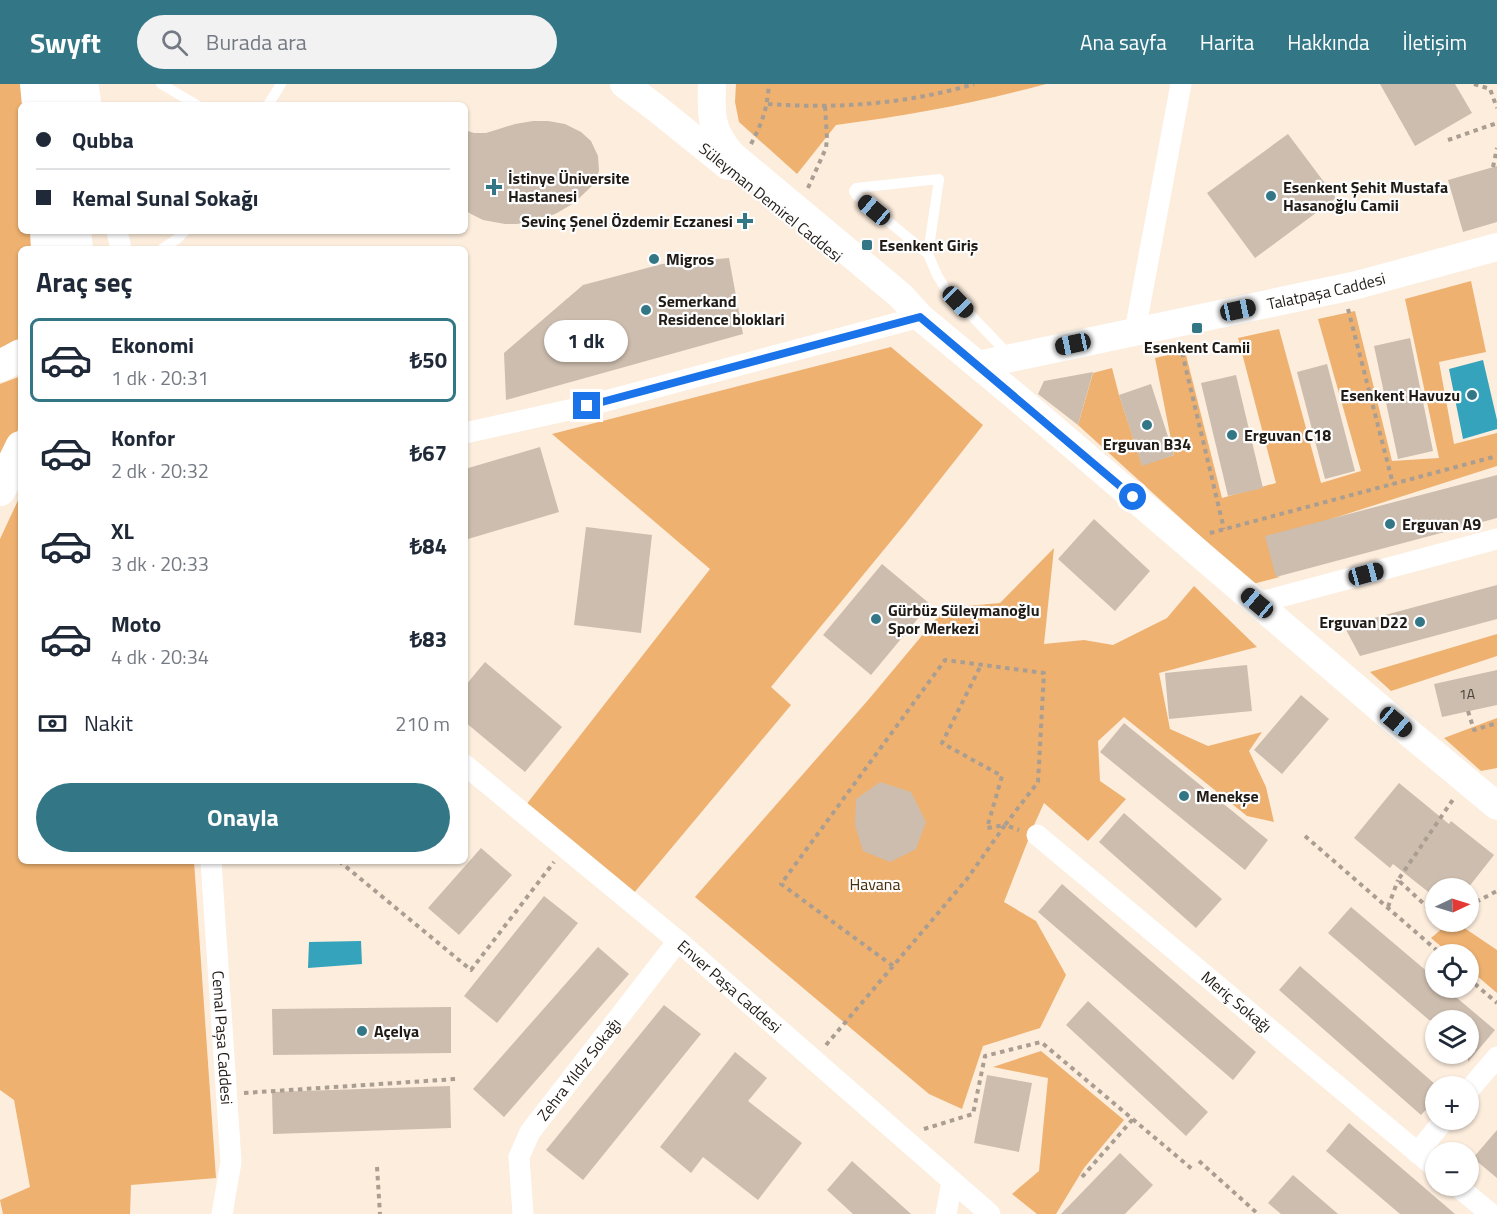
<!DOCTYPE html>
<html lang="tr">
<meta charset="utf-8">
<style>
body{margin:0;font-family:"Titillium Web",sans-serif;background:#f2f2f3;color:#1f2937;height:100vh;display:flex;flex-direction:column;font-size:22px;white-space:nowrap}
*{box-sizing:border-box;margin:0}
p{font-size:20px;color:#747a83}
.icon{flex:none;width:33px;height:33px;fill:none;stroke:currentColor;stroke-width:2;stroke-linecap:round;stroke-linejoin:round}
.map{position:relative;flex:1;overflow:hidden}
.panel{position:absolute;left:18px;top:162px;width:450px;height:618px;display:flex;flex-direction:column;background:#fff;border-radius:9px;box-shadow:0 2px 4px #0004}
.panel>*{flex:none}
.top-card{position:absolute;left:18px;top:18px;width:450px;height:132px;border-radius:9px;box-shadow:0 2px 4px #0004;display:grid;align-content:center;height:132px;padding:0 18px;background:#fff}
.needle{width:39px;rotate:86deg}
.buttons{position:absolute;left:1425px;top:794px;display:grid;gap:12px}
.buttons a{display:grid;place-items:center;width:54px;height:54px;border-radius:50%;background:#fff;box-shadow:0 2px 4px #0004;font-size:30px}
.end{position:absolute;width:27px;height:27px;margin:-14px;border:8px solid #1a73e8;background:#fff;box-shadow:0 0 0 3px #fff}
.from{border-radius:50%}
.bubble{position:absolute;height:42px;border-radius:21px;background:#fff;box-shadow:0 2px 4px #0004;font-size:20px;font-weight:700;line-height:42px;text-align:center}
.car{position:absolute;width:18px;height:36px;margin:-18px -9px;border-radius:8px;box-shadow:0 0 4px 2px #0007;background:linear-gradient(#222 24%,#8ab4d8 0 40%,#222 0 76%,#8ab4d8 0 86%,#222 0)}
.top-card b{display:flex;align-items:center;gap:21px;height:57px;font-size:22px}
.top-card b+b{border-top:2px solid #e0e1e3}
.top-card i{width:15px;height:15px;background:#1f2937}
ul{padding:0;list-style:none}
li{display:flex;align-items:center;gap:18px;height:84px;margin:0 12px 9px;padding:0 6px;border:3px solid transparent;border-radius:9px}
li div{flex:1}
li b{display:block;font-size:22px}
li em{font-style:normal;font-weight:700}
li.selected{border-color:#337787}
li>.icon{width:54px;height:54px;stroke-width:1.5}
h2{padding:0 18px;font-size:27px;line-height:72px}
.pay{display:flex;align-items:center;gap:15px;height:66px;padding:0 18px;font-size:22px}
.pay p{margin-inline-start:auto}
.cta{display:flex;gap:12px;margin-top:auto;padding:12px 18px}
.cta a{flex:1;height:69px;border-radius:36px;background:#337787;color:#fff;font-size:24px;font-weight:700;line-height:69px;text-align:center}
header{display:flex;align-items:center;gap:36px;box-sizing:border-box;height:84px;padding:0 30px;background:#337787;color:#fff}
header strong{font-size:28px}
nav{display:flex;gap:33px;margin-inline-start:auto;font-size:21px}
.search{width:420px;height:54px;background:#f2f2f3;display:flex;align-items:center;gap:15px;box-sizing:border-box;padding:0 21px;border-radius:33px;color:#747a83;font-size:22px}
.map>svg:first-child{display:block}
.green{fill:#eeb170}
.water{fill:#35a3bc}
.building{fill:#ccbdae}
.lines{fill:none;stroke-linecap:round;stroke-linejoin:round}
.path{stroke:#aa9e93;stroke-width:4;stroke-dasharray:4.5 4.5;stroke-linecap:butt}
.lane{stroke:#fff;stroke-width:10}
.street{stroke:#fff;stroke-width:21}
.secondary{stroke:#fff;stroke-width:28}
.primary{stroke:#fff;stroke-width:32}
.route{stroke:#1a73e8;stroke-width:8}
.poi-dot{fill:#337787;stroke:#fdfdfd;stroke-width:2}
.labels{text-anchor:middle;stroke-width:4.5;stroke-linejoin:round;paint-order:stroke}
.number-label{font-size:14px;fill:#4c443c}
.poi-label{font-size:16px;font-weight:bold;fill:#211b16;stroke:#fdfdfd;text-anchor:start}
.street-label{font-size:16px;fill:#211b16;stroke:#fdfdfd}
.park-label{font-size:16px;fill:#482c09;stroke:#fdfdfd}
</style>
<header>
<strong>Swyft</strong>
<div class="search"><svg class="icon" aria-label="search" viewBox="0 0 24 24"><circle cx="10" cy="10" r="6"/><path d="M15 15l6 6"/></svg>Burada ara</div>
<nav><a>Ana sayfa</a><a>Harita</a><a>Hakkında</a><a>İletişim</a></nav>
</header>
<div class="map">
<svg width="1497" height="1130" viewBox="0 0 1497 1130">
<rect width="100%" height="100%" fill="#fceddd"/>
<path class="green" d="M0,0H23L24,21H21V147H32L34,165H21V257L0,272Z
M736,0H1046C977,19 907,32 836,41L797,90L739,38L735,18Z
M1471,197L1486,268L1439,278L1454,360L1497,349V382L1331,435L1276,492L1280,493L1253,500L1078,341L1093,289L1112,284L1119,311L1142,381L1174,371L1155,274L1185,267L1222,414L1276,399L1238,254L1279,245L1321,399L1361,387L1318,235L1355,227L1392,377L1439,374L1405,215Z
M891,263L983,341L905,440L771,603L791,621L628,816L522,726L710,485L552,350Z
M21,292V340L0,381V300Z
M21,410V777H194L216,1094L131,1101L130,1130H3L0,1116L30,1103L14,1016L0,1006V455Z
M1054,464L1044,560L1084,556L1113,561L1167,534L1194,502L1257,563L1159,589L1170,645L1208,662L1262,648L1249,667L1266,703L1274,738L1247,732L1124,633L1098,657L1100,697L1126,715L1088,757L1044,719L1034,741L1004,818L1036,837L1066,891L1040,944L983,962L962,1025L929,1010L695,813L869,615L945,524L1000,519Z
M1497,550V572L1391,607L1370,588Z
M1497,634V684L1481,687L1444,654Z
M1451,837H1454L1497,866V909L1469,885L1468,870H1450L1431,854Z
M1041,967L1124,1036L1084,1084L1056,1130H1037L1012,1110L1039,1087L1048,994L993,983Z"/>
<path class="water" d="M1483,276L1497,336V345L1463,355L1449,285Z
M361,857L362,880L308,884L309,858Z"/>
<path class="building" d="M1380,0H1455L1472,29L1415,62Z
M533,37H548L565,40L581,48L591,57L598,72L599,87L594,100L574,119L557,129L540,136L517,140H505L483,136L471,130L465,126V46L474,49H486L515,40Z
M1288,50L1336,114L1255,174L1207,109Z
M1497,82V138L1463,148L1448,96Z
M729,174L743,250L506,316L504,269L583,201L662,180Z
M1410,254L1433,367L1398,375L1374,262Z
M1327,280L1355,387L1325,395L1297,288Z
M1093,288L1078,341L1038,310L1044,297Z
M1236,291L1263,404L1228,412L1201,299Z
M1151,300L1174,371L1142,382L1119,311Z
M540,363L559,428L468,455L465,446V385Z
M1497,391V434L1276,493L1265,452Z
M1094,435L1150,487L1115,527L1058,475Z
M586,443L652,451L641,549L574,541Z
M882,480L930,520L871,591L823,551Z
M1497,501V535L1360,572L1344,542Z
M485,578L562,643L525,688L465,638V602Z
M1247,581L1252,627L1169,635L1165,589Z
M1497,586V621L1442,633L1434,600Z
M1301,611L1329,635L1282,690L1254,666Z
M1124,639L1268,756L1245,786L1100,668Z
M880,698L911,708L926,738L916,765L890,778L863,767L855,741L856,715Z
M1399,699L1449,740L1451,737L1494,771L1468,804H1436V814L1393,780L1390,784L1354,754Z
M1124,729L1222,815L1196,844L1099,758Z
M481,764L512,791L459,851L428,824Z
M1062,800L1256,968L1233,996L1038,828Z
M544,812L578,839L497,939L464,912Z
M1351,823L1436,895V903H1444L1495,946L1468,978V936H1429L1328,849Z
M598,863L629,890L504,1033L473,1005Z
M1300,882L1436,1001V1015L1421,1031L1279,906Z
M1088,917L1208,1028L1186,1052L1066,941Z
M664,921L701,950L583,1096L546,1066Z
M451,923V969L273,971L272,925Z
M735,968L767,994L748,1017L802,1059L758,1116L703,1073L691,1089L660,1063Z
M987,991L1032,999L1019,1068L974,1059Z
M450,1002L451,1044L273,1050L272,1008Z
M1349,1039L1455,1130H1400L1326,1067Z
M1497,1046V1094L1473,1074Z
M1120,1069L1153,1101L1125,1130H1061Z
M852,1077L911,1130H853L827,1106Z
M1293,1091L1338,1130H1281L1268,1119Z"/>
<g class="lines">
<path class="path" d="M1474,0L1490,5L1497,24
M768,20C837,25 907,20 974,0
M1448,56L1497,39
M751,60C763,37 767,25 769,0
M1493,83L1497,64
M808,104L826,64L827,54L825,22
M1348,225L1393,400
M1180,260L1224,445
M1210,449L1497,372
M1468,627L1474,646L1497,639
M1305,752L1441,870
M339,777L471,886L554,778
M1468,822L1497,807
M1388,823L1398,796
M1436,831L1398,796L1454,714
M893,882L781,800L945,576L1044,589L1038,698L1005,741L987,744L1002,692L942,659L981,581
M1468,894L1497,919
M826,961L967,795L1005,741L1019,746
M244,1009L456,995
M924,1045L973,1030L985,972L1041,958L1192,1085
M1199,1077L1258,1130
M377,1083L380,1130
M1082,1093L1133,1035"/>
<path class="lane" d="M161,0L197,21
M268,21L281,0
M162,165L177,155L185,147
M928,170L856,111L854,107L856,104L939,95L928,170L937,191L945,204L1009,271"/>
<g class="street">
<path d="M88,0L91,21"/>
<path d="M117,147L121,165"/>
<path d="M1135,247L1181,0"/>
<path d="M465,349L587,322L920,233"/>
<path d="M1257,519L1497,455"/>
<path id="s1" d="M465,681L678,857L990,1130"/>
<path id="s2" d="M1037,751L1436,1084"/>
<path id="s3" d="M211,777L231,1078L222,1130"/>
<path d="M1468,1007L1497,973"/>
<path d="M1417,1069L1445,1035"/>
<path d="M1456,1101L1491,1130"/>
<path id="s4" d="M523,1130L519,1073L530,1048L678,857"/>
<path d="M946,1130L952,1098"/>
</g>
<g class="secondary">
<path d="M624,0L656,24L728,82"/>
<path d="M712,0C711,31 710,46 732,71L901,212L920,233L1020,316L1396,638L1497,722"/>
<path id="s5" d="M978,281L1357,201L1497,163"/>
</g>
<path class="primary" d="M36,0L38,21
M66,21V0
M46,147L47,165
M75,147L77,165
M0,282L21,271
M0,406L21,363"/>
</g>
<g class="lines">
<path class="route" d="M587,322L920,233L1133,413"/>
</g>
<g class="poi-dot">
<path d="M491 94h6v6h6v6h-6v6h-6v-6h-6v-6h6z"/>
<circle cx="1271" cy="112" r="6"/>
<path d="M742 128h6v6h6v6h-6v6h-6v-6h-6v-6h6z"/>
<rect x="861" y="155" width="12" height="12" rx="3"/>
<circle cx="654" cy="175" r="6"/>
<circle cx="646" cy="226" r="6"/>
<rect x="1191" y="238" width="12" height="12" rx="3"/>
<circle cx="1472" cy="311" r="6"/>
<circle cx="1147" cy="341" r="6"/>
<circle cx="1232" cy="351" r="6"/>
<circle cx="1390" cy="440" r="6"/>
<circle cx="876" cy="535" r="6"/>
<circle cx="1420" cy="538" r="6"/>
<circle cx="1184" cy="712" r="6"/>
<circle cx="362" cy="947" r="6"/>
</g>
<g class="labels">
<g class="number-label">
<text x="1467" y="615">1A</text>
</g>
<g class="poi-label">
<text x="508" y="100">İstinye Üniversite<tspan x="508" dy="18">Hastanesi</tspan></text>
<text x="1283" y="109">Esenkent Şehit Mustafa<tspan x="1283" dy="18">Hasanoğlu Camii</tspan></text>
<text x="733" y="143" text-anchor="end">Sevinç Şenel Özdemir Eczanesi</text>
<text x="879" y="167">Esenkent Giriş</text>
<text x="666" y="181">Migros</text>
<text x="658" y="223">Semerkand<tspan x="658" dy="18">Residence bloklari</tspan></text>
<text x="1197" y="269" text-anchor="middle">Esenkent Camii</text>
<text x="1460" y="317" text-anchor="end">Esenkent Havuzu</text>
<text x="1244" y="357">Erguvan C18</text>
<text x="1147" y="366" text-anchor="middle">Erguvan B34</text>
<text x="1402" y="446">Erguvan A9</text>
<text x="888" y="532">Gürbüz Süleymanoğlu<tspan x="888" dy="18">Spor Merkezi</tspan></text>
<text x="1408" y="544" text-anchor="end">Erguvan D22</text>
<text x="1196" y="718">Menekşe</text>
<text x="374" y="953">Açelya</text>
</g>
<g class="street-label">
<text transform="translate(771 118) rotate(39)" y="6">Süleyman Demirel Caddesi</text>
<text dy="6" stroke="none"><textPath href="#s5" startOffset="356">Talatpaşa Caddesi</textPath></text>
<text dy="6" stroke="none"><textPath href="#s1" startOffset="345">Enver Paşa Caddesi</textPath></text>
<text dy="6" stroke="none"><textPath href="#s2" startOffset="260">Meriç Sokağı</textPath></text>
<text dy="6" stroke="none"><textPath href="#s3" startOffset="177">Cemal Paşa Caddesi</textPath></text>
<text dy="6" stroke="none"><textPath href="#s4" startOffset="164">Zehra Yıldız Sokağı</textPath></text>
</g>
<g class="park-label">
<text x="875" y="806">Havana</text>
</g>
</g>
</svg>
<div class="buttons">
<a><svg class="needle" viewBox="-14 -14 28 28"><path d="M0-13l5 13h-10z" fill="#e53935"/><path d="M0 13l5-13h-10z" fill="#747a83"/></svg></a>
<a><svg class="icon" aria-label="locate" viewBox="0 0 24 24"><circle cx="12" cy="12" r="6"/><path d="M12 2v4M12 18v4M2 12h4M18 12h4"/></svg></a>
<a><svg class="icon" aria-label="layers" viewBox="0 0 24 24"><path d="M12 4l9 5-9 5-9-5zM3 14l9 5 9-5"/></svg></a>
<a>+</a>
<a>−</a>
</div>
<i class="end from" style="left:1133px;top:413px"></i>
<i class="end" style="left:587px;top:322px"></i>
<div class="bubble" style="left:544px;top:236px;width:84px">1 dk</div>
<i class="car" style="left:874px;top:126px;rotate:310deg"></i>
<i class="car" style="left:958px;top:218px;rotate:136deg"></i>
<i class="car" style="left:1238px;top:226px;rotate:78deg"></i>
<i class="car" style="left:1073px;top:260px;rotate:258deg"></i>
<i class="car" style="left:1366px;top:490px;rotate:75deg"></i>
<i class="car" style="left:1257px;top:519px;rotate:310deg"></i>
<i class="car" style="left:1396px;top:638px;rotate:130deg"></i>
<div class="top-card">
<b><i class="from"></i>Qubba</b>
<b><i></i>Kemal Sunal Sokağı</b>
</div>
<section class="panel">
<h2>Araç seç</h2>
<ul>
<li class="selected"><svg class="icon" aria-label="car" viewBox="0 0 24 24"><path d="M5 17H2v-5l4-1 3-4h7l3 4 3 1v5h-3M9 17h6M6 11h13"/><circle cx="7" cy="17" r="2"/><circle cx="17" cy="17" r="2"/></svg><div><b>Ekonomi</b><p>1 dk · 20:31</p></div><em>₺50</em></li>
<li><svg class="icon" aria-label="car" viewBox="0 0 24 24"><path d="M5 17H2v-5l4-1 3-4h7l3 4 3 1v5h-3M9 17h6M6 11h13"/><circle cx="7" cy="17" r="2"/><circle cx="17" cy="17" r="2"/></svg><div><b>Konfor</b><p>2 dk · 20:32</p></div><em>₺67</em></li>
<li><svg class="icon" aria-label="car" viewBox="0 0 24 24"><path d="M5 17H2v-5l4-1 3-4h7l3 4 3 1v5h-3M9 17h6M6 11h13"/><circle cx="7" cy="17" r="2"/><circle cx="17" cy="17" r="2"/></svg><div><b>XL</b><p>3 dk · 20:33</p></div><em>₺84</em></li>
<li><svg class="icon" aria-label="car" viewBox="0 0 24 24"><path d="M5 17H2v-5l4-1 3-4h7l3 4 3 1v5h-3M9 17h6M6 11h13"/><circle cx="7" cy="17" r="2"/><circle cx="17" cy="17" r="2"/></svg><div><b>Moto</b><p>4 dk · 20:34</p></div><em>₺83</em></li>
</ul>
<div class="pay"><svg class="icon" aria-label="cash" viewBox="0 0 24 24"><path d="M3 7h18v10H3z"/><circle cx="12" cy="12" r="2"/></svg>Nakit<p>210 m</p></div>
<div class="cta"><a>Onayla</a></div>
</section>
</div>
